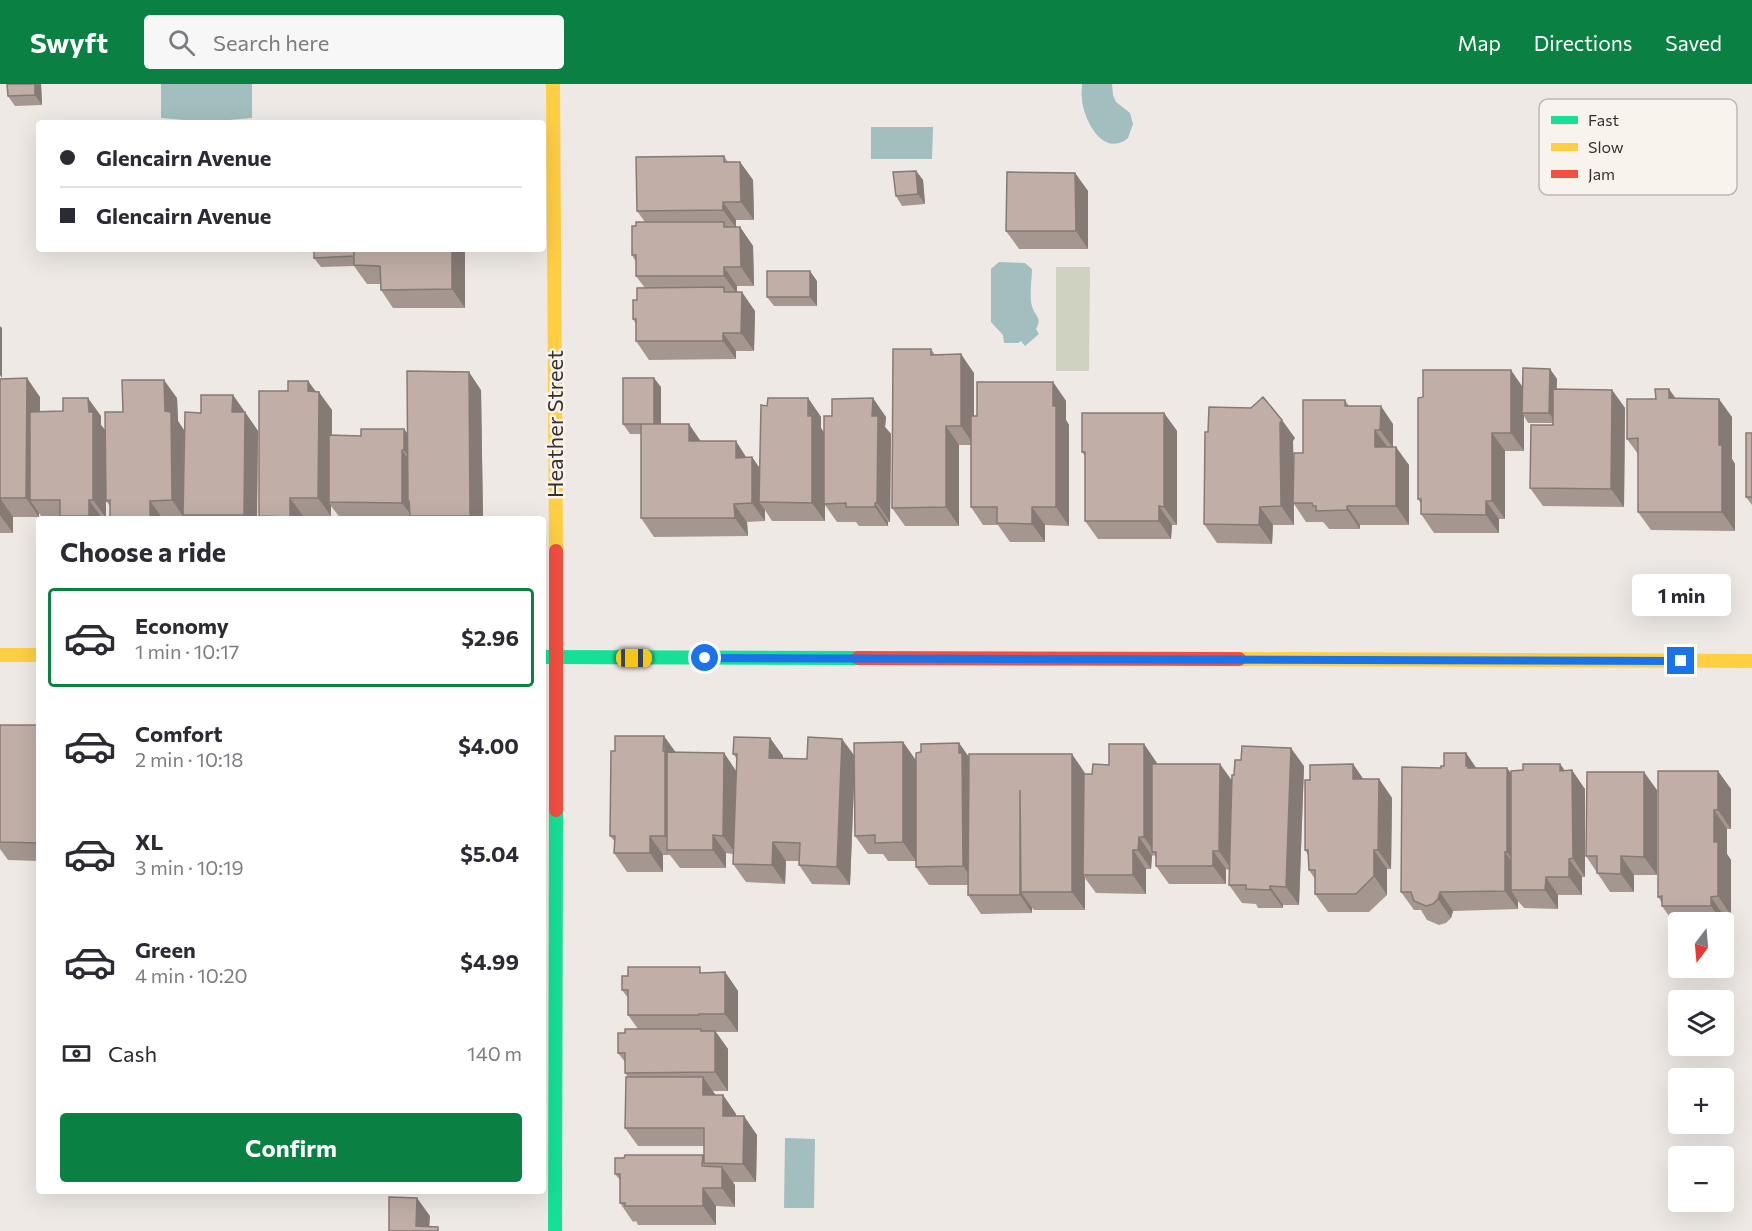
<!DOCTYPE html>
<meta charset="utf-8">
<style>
body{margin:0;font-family:Commissioner,sans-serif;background:#f7f7f7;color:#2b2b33;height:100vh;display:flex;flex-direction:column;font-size:22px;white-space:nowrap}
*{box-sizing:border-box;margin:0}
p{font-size:20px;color:#7c7c81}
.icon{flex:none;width:33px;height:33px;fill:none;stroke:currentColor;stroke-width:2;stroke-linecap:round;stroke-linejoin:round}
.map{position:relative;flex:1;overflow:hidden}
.details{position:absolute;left:36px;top:432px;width:510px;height:678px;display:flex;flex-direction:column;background:#fff;border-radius:6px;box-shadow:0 6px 24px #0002}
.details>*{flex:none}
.hud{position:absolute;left:36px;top:36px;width:510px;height:132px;border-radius:6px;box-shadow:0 6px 24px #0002;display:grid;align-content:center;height:132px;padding:0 24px;background:#fff}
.needle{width:39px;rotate:196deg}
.fabs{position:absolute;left:1668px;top:828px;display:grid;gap:12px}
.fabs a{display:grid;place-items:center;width:66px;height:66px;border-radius:6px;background:#fff;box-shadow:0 6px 24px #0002;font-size:30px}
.end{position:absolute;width:27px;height:27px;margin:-14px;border:8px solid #1a73e8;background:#fff;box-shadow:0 0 0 3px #fff}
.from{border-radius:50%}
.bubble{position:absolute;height:42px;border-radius:6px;background:#fff;box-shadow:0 6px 24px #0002;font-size:20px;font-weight:700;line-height:42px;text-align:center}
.car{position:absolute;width:18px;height:36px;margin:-18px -9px;border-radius:8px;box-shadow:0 0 4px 2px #0007;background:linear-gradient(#f5c518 24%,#345 0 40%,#f5c518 0 76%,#345 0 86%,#f5c518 0)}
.hud b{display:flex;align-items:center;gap:21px;height:57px;font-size:22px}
.hud b+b{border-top:2px solid #e1e1e2}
.hud i{width:15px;height:15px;background:#2b2b33}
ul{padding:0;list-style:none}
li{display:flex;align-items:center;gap:18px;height:99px;margin:0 12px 9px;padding:0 12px;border:3px solid transparent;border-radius:6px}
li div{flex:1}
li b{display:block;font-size:22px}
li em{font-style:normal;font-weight:700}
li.selected{border-color:#0b8043}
li>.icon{width:54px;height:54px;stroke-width:1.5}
h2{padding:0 24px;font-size:27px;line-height:72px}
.pay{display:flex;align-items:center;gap:15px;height:66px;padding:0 24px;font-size:22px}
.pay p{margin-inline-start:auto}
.primary-button{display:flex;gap:12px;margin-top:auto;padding:12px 24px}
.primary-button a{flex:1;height:69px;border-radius:6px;background:#0b8043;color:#fff;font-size:24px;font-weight:700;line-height:69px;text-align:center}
header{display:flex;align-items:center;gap:36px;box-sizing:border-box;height:84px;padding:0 30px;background:#0b8043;color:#fff}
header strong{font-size:28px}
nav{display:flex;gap:33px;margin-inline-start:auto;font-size:21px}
.search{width:420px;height:54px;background:#f7f7f7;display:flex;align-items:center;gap:15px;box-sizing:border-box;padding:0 21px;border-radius:6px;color:#7c7c81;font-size:22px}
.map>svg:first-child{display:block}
.green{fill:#cfd2c0}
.water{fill:#a2bebe}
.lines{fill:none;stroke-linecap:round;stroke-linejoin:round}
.fast{stroke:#16e098;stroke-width:14}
.slow{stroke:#ffcf43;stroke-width:14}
.jam{stroke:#f24e42;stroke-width:14}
.wall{fill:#a59690}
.shaded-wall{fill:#867a75}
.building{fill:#c0aea7;stroke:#867a75;stroke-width:1.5}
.route{stroke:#1a73e8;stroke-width:8}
.labels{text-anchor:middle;stroke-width:5;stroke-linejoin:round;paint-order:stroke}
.street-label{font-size:22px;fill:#382f2b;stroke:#f9f3ed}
.key{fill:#f9f3ed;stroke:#bfb8b3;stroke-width:1.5}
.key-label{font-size:16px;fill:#382f2b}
</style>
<header>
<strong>Swyft</strong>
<div class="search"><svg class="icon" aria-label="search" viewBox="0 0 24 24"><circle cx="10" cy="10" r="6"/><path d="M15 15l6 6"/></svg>Search here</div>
<nav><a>Map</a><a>Directions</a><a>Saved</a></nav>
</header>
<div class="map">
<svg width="1752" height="1147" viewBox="0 0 1752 1147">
<rect width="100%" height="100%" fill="#eee9e5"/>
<path class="green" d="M1056,183H1090L1089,287H1056Z"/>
<path class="water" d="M161,0H252V34L207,38L161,34Z
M1082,0H1112L1113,11L1116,18L1130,29L1133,40L1128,54C1125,56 1123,58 1119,59C1098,65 1083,32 1082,15C1081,10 1082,5 1082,0Z
M871,43H933L932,75H871Z
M999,178L1025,179L1032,185C1032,195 1029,213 1032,222C1034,232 1043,233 1036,245L1039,250L1025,262L1021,257L1018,259H1004L1003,251L991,238V185Z
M785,1054L815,1055L814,1124H784Z"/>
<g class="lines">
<path class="fast" d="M543,573L858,574
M555,1147L556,726"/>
<path class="slow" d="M553,0L556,467
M0,571H39
M1239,575L1752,577"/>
<path class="jam" d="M556,467V726
M858,574L1239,575"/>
</g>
<path class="wall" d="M41,0L42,21L15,22L8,12Z
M724,72L728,78H740L753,96L754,136H736V143H740L753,162L754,202H737V208L755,227L754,267H736V275L649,276L636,257V240L633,235L637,216L645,204L636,192V178L632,171L636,142L645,138L637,127Z
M916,87L923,96L925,120L902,122L896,112Z
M1075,89L1088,107V165H1019L1006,147Z
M314,165H464L465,224H393L381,206L380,200H367L354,182L321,183L314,174Z
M817,197V222H774L767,213Z
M931,265L935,271L974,289V332H977L1053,298L1066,317V336L1069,341V442L1045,441V458H1010L998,441H983L971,423V361H959V442H905L892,424Z
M1550,285L1557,295L1556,305L1612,306L1625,324L1624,423L1543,422L1530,404L1553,339H1528L1524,332V367H1505V435H1499V449H1434L1421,430V420L1418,415L1522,303Z
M0,295L40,313V328L101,332V341L106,347L123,328L177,314L178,337L184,346L201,329L233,311L258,347L257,435H186L185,433V435H110V422L106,417V347V434L43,435L39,429V433H13V449H0Z
M308,297L316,308L332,326V351L361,352L404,345L407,349L481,306L483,435H341L331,422V432H303V435H261L259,432L288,307Z
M661,303V340L700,357L747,373H752L760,385L767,322L808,314L821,333V344L824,349L886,333L885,343L891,350L890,438H888V442H859L856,438H837L825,421V437H772L765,426V437L747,438L748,452L654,453L641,434V350H630L623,340Z
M1676,315L1732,333V375L1735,380V447L1651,446L1638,428V370L1627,355Z
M1345,316L1349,322L1393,340V363L1409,381V441H1360V445H1329L1323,438H1306L1294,420V441H1273L1272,460L1217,459L1204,440L1295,354L1293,357L1294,393L1303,369Z
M1164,329L1177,347V441H1172L1171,455H1098L1085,437V372L1082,368Z
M1752,349V421L1746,413Z
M0,641H39V777L8,776L0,765Z
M770,654L783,672V674L807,675L842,655L854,671L903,658L916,676L921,668L959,659L969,673L1085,689V690H1092L1144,660L1157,680L1232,697L1234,691L1304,682L1299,821H1283V824H1258L1256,820L1242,819L1229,801V786L1226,785V800H1169L1156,782V774L1154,771L1152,772L1151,785H1146V810L1096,809L1085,794V826H1034L1032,824V829L981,830L968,811V801H929L916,783V696V777H888L883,770H868L855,752L854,702L850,801L812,800L799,781V777H786L785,800L746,798L733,780V770L726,769V784H680L670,771H663V788H627L614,769L615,758L610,752L675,669H724L736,687L737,675L733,670Z
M1466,669L1476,684H1507L1511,689L1523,686L1560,680L1565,687L1585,705V793H1582V811H1558V825L1524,824L1518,817V825L1453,827L1451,834L1446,839L1439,841L1427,836L1421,826H1414L1401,808L1441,684Z
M1353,680L1363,695H1379L1392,714L1391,785H1387V811L1369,828H1328L1315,810V795L1309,786L1308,771L1305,766L1310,696Z
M1658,687L1731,705V745H1727V770L1731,776V831L1724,832V841V838H1678V841H1675L1662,822V819L1658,813Z
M1657,706V791H1634V808H1610L1586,772Z
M725,888L738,907V948H716L728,965V1007H713L716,1011H723L736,1030V1032L757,1051L756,1098H732L735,1101V1123L716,1122V1141H638L636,1137L633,1138L620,1119V1096L615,1090L703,1071L704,1072V1062H638L625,1044L628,993L625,989V978L618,969L625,949L638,945L628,931V914L622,906L704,889Z"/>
<path class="shaded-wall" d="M35,0H41L42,21L35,11Z
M740,78L753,96L754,136L741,118Z
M916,87L923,96L925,120L918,110Z
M1075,89L1088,107V165L1076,147Z
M723,118L736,136V144L723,126Z
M740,143L753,162L754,202L741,183Z
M452,165H464L465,166V224L452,205Z
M724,183L737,202V210L724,192Z
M810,187L817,197V222L810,213Z
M742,208L755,227L754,267L741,249Z
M0,242L2,244V294L0,291Z
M723,249L736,267V275L723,257Z
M961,270L974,289V361L961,342Z
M1550,285L1557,295L1556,339L1549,329Z
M1511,286L1524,305L1522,329L1524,332V367L1511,349Z
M469,288L481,306L483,435H472L470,432Z
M27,294L40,313L39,416H30L39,429V433L26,414Z
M654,294L661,303V350L654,340Z
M164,296L177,314L178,337L184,346L183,431L185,435L172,416L165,327Z
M308,297L319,312V308L332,326L331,418H329L331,422V432L318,414L308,307Z
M1053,298L1066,317V336L1069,341V442L1056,423L1053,322Z
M1669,305L1682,323L1669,314Z
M1612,306L1625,324L1624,423L1611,405Z
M233,311L258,347L257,435H247L244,431L232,328Z
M88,314L101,332V341L106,347V434L93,416Z
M808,314L821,333V344L825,350L824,420L825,421V437L812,419Z
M873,314L886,333L885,343L891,350L890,438L877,419L872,332Z
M1719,315L1732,333V375L1735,380V447L1722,428L1719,361Z
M1381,322L1393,340V364L1380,346Z
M1164,329L1177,347V441L1164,423Z
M1282,336L1295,354L1293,357L1294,441L1281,422L1280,339Z
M689,340L702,359L689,357Z
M946,342L959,361V442L946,423Z
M404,345L417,363V385L404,366Z
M1375,346L1388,364L1375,363Z
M1492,349L1505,367V435L1492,417Z
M736,357L748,376L736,374Z
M1396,363L1409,381V441L1396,422Z
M402,366L415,384L409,417H408L415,428L412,432L402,419Z
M752,373L765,392L759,418L765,426V437L752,419Z
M0,414L13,433V449L0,431Z
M290,414L303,432V435H291L290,433Z
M89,416L102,434V435H91L89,432Z
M150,417L163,435H150Z
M1486,417L1499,435V449L1486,431Z
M875,419L888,438V442L875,423Z
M734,420L747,438L748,452L735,434Z
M1159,422L1172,441L1171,455L1159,437Z
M1347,422L1360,441V445L1347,426Z
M1032,423L1045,441V458L1032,440Z
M1260,423L1273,441L1272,460L1259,441Z
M664,652L677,670L675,766L665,752Z
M770,654L783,672L782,692L769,674Z
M842,655L855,673L850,801L837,783Z
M903,658L916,677V777L903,758Z
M959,659L972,678L976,801L963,782Z
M1144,660L1157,679L1156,769L1154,768L1144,753Z
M1291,664L1304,682L1299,821L1286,803Z
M724,669L736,687V770L723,752Z
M1466,669L1479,688L1466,682Z
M1072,670L1085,689V791H1083L1085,794V826L1072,808Z
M1220,680L1233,698L1232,786L1219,767Z
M1353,680L1366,699L1353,695Z
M1560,680L1572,697V686L1585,705V793L1573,774L1560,687Z
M1507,684L1520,703V786L1507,768Z
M1718,687L1731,705V745L1718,726Z
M1644,688L1657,706V791L1644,773Z
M1379,695L1392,714L1391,785L1378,766Z
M1020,706L1021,808L1032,824V829L1020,811Z
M1714,726L1727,745V770L1731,776V831L1718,812L1714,758Z
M713,751L726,769V784L713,766Z
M650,752L663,771V788L650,769Z
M1139,753L1152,772L1151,785L1138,766Z
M773,758L786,777L785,800L772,781Z
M1133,766L1146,785V810L1133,791Z
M1374,766L1387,785V811L1374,792Z
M1213,767L1226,785V800L1213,782Z
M1505,768L1518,787L1511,806L1518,817V825L1505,807Z
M1621,772L1634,791V808L1621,790Z
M1569,775L1582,793V811L1569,793Z
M1546,793L1558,811V825L1545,806Z
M1270,802L1283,821V824L1270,806Z
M1440,808L1453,827L1451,834L1438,815Z
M1711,813L1724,832V841L1711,822Z
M725,888L738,907V948L725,930Z
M715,947L728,965V1007L715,988Z
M703,993L716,1012L703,1011Z
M723,1011L736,1030V1050L723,1032Z
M744,1032L757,1051L756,1098L743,1080Z
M722,1083L735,1101V1123L722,1104Z
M703,1104L716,1122V1141L703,1122Z
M417,1114L430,1132L429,1147L416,1142Z"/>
<path class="building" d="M7,0H35V11L8,12Z
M724,72V78H740L741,118H723V126L637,127L636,73Z
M916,87L918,110L896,112L893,88Z
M1007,88L1075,89L1076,147H1006Z
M636,138H724V143H740L741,183H724V192H636V171H632V142H636Z
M314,165H354V172L314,174Z
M354,165H452V205L381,206L380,182L354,181Z
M767,187H810V213H767Z
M724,203V208H742L741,249H723V257H636V235H633V216H637V204Z
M893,265H931V271L961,270V342H946V423L892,424Z
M1523,284L1550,285L1549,329H1522Z
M1423,286H1511V349H1492V417H1486V431L1421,430V415H1418V314L1423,313Z
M407,287L469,288L470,432H410L409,417H408Z
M27,294L26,414H0V425V295Z
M623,294H654V340H623Z
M122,296H164L165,327L171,328L172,416L150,417V435H110V416L106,417L105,328H123Z
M288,297H308V307L319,308L318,414H290V433L259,432V307H288Z
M977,298H1053V322H1056V423H1032V440L997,439V423H971V332H977Z
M1553,305L1612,306L1611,405L1530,404L1531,341H1553Z
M1655,305H1669V314L1719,315V361H1722V428H1638V354L1627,355V315H1656Z
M201,311H233L232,328H245L244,431H183L185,328L201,329Z
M1263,313L1282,336L1280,339L1281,422L1260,423L1259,441L1204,440L1205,348H1208L1209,323L1251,324Z
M63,314H88L89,328H93V416H89V432H60V416H30V328L63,327Z
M768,314H808V332H812V419L759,418L761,321L767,322Z
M873,314L872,332H878L877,419H875V423H846V419L824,420V332H832V315Z
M1303,316H1345V322H1381L1380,346H1375V363H1396V422H1347V426L1316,427V422H1313L1312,419H1293L1294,369H1303Z
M1082,329H1164V423L1159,422V437H1085V368H1082Z
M641,340H689V357H736V374L752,373V419L734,420L735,434H641Z
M361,345H404V366H402V419L329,418V351L361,352Z
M1746,349H1752V413H1746Z
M0,641H39V759L0,758Z
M615,652H664L663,667H665V752H650V769H614L615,752H610L611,667H615Z
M734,653L770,654L769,674L807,675L808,653L842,655L837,783L799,781L800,759L773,758L772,781L733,780L737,670H733Z
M903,658V758L875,759V751L855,752L854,659Z
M959,659V669H962L963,782L916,783V669L921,668V660Z
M1109,660H1144V753H1139L1138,766H1133V791H1083L1084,690H1092L1093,680L1109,681Z
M1242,662L1291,664L1286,803L1270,802V806L1246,805V801H1229L1232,691H1234L1235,676H1241Z
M667,668L724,669L723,752L713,751V766H667Z
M1444,669H1466V682H1468V684H1507V768H1505V807L1440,808L1438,815L1433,820L1426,822L1414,817L1411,808H1401L1402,683L1441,684V682H1444Z
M969,670H1072V808H1021L1020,706V811H968Z
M1152,680H1220L1219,767H1213V782H1156V768H1152Z
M1353,680V695H1379L1378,766H1374V792L1356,810H1315V786H1309L1308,766H1305V696H1310V681Z
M1523,680H1560V687L1572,686L1573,774L1569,775V793H1546L1545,806H1511V687L1523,686Z
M1658,687H1718V726H1714V758H1718V812L1711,813V822H1662V812L1658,813Z
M1587,688H1644V773L1621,772V790L1597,789V772H1586Z
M628,883H700V889L725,888V930H699V931H628V906H622V892H628Z
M625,945H701V947H715V988L625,989V969H618V949H625Z
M626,993H703V1011H723V1032H744L743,1080L704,1079V1044H625Z
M625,1071H703L702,1082L722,1083V1104H703V1122H625V1119H620V1090H615V1074H624Z
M389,1113L417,1114L416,1142L438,1143V1147H389Z"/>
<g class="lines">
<path class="route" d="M705,574L1681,577"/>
</g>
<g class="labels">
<g class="street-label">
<text transform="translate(555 340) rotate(-90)" y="8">Heather Street</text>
</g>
</g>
<rect x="1539" y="15" width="198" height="96" rx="9" class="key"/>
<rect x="1551" y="32" width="27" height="8" fill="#16e098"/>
<rect x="1551" y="59" width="27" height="8" fill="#ffcf43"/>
<rect x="1551" y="86" width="27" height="8" fill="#f24e42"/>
<g class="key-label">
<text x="1588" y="42">Fast</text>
<text x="1588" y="69">Slow</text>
<text x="1588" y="96">Jam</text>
</g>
</svg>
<div class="fabs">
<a><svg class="needle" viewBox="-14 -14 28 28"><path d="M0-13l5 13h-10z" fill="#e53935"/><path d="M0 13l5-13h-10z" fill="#7c7c81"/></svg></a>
<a><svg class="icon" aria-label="layers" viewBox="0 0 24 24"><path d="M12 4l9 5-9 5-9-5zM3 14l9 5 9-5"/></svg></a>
<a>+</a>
<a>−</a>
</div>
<i class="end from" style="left:705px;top:574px"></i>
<i class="end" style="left:1681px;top:577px"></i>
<div class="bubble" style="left:1632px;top:490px;width:99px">1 min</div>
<i class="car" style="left:634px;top:574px;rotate:90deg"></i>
<div class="hud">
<b><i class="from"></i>Glencairn Avenue</b>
<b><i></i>Glencairn Avenue</b>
</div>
<section class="details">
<h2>Choose a ride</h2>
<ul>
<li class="selected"><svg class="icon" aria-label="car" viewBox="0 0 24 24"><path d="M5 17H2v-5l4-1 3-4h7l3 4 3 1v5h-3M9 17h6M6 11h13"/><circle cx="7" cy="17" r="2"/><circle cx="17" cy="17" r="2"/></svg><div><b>Economy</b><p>1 min · 10:17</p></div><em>$2.96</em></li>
<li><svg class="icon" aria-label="car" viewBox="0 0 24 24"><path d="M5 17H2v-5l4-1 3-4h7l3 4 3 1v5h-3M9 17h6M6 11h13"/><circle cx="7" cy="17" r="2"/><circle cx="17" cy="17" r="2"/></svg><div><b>Comfort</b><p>2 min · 10:18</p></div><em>$4.00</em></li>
<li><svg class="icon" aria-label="car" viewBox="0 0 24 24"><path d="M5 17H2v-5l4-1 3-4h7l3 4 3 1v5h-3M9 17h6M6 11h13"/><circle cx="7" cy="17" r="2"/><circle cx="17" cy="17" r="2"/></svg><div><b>XL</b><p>3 min · 10:19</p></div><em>$5.04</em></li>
<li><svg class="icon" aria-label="car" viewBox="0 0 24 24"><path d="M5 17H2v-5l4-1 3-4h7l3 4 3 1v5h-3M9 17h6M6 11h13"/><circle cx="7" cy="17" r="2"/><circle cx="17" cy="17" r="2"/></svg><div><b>Green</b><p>4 min · 10:20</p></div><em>$4.99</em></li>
</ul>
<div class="pay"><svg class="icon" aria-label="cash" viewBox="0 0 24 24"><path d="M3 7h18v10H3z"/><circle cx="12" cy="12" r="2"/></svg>Cash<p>140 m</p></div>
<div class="primary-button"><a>Confirm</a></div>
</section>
</div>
